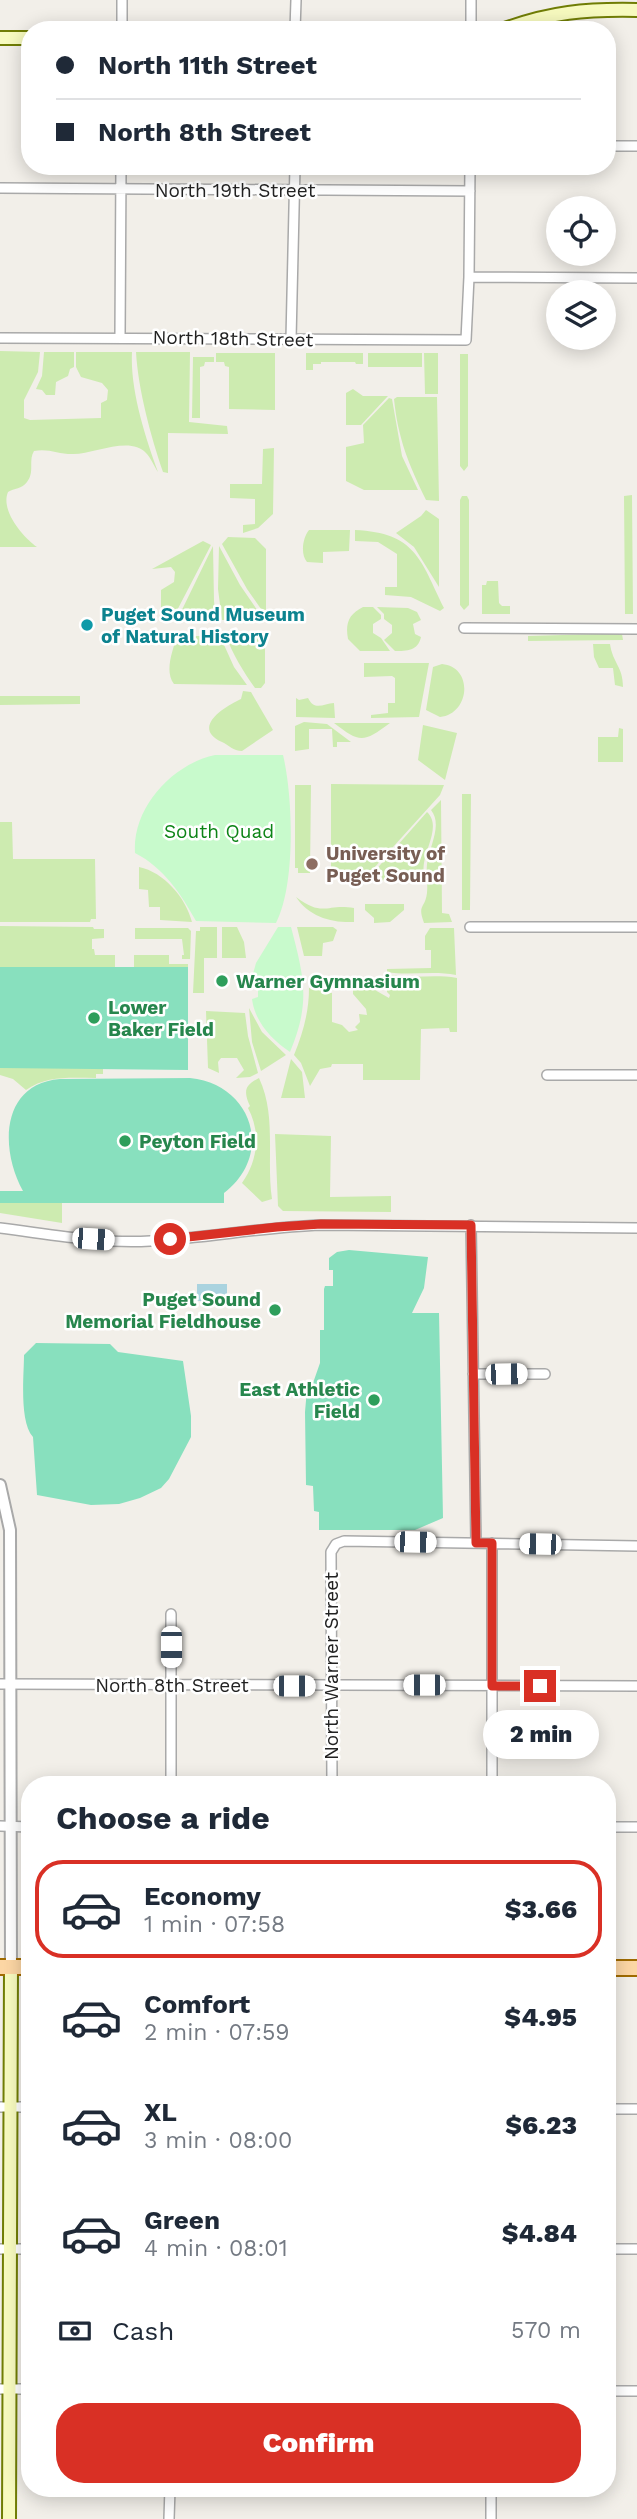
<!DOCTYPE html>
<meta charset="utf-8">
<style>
body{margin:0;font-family:"Work Sans",sans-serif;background:#f6f6f7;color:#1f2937;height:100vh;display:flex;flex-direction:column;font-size:26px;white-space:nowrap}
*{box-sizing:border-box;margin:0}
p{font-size:23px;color:#747a83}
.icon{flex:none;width:38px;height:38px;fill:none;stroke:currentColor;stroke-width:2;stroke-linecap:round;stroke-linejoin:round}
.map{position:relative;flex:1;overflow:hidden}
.sheet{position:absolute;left:21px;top:1776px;width:595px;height:721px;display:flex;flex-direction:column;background:#fff;border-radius:28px;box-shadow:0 4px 18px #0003}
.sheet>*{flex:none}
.top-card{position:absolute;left:21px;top:21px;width:595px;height:154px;border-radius:28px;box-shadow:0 4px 18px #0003;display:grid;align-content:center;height:154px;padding:0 35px;background:#fff}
.tools{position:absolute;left:546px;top:196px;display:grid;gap:14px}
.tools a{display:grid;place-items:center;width:70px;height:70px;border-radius:50%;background:#fff;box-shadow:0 4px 18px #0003;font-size:35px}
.end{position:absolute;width:32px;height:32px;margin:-16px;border:9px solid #d93025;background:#fff;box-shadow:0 0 0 4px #fff}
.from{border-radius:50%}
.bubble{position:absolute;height:49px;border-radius:24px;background:#fff;box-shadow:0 4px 18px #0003;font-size:23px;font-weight:800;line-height:49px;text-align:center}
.car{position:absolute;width:21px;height:42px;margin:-21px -10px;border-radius:9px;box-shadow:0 0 5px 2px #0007;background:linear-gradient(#fff 24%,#345 0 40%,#fff 0 76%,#345 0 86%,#fff 0)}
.top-card b{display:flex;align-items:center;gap:24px;height:66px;font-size:26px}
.top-card b+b{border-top:2px solid #e0e1e3}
.top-card i{width:18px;height:18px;background:#1f2937}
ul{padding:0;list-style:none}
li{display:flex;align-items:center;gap:21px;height:98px;margin:0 14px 10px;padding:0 21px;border:4px solid transparent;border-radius:28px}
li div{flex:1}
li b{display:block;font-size:26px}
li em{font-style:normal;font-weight:800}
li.active{border-color:#d93025}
li>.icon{width:63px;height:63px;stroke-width:1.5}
h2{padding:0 35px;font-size:32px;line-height:84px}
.pay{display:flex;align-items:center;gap:18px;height:77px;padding:0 35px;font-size:26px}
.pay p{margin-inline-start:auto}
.button{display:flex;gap:14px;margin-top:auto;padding:14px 35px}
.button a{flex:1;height:80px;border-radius:28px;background:#d93025;color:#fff;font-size:28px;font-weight:800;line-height:80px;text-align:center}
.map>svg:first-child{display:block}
.grass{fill:#cdebb0}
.park{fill:#c8facc}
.pitch{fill:#88e0be}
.water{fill:#aad3df}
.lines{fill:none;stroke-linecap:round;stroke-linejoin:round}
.minor-casing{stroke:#a9a9a9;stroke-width:12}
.tertiary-casing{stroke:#a9a9a9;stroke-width:14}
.secondary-casing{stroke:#707d05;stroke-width:16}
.primary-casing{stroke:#a06b00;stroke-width:18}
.minor{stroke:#fff;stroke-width:9}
.tertiary{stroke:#fff;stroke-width:10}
.secondary{stroke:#f7fabf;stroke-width:12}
.primary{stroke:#fcd6a4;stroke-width:14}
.route{stroke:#d93025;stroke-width:9}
.culture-dot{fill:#0f9aa8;stroke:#fff;stroke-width:2.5}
.education-dot{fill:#8d6e63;stroke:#fff;stroke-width:2.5}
.leisure-dot{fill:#2e9e5b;stroke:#fff;stroke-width:2.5}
.labels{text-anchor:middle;stroke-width:5;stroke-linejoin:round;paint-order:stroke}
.street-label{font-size:19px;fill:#222;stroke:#fff}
.culture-label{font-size:19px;font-weight:bold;fill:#0d838f;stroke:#fff;text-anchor:start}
.park-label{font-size:19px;fill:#0c8416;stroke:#fff}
.education-label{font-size:19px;font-weight:bold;fill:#785e54;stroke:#fff;text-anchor:start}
.leisure-label{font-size:19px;font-weight:bold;fill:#27864d;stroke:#fff;text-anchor:start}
</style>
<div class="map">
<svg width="637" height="2519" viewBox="0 0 637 2519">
<rect width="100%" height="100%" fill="#f2efe9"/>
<path class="grass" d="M0,351L40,352L38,372L24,400V418L30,420L101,418V403L107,400L108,390L102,383L81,377L76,367V352H132C130,390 145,436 158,472C154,466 151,458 146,453C130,435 92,455 72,454C58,454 48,448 34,451C28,461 35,472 27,482C22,489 14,488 8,492C0,511 24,538 37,547H0Z
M44,352H74V367L70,369L68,376L56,382L55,395H46L42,390L36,389L42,376Z
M136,352H190L189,422L227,426L228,434L168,433V473L163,472C151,437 138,389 136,352Z
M216,353H275V410L229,409V367L225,366L224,362H216Z
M306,353H363V364H356L355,362H321V364H313V370H306Z
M368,353H422V367H368Z
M438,353V394H425L424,353Z
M460,354H468V466L464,471L460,466Z
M193,357H214V362H205L204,366L200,367V418H192Z
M353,389L363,396H388L361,425H346V393Z
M397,397H437L439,501L426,500C409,465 398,439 394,399Z
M389,398L392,399L402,456L418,490H364L346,481V447L364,443L363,425Z
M274,448L273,514L258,528L243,533V525L255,524V499L230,498V484H262L263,449Z
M632,495L633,614H625L624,496Z
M462,496H467L469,500V605L464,610L460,605V500Z
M426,510L439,519V587L414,547L396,533L421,516Z
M309,530H350L349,551L323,552V563L307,562C300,554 303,537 309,530Z
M355,530C416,533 420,559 444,608L440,611L411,597L385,595V587H397V554L378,542L355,541Z
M228,537L255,538L266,549V616L247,589L222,544Z
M203,541L211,545L171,622H161V590L174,582L175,572L171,567L152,569Z
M213,546L214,601L216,620H177Z
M219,546L240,585L264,620H222L218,589Z
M487,581H498L499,603L502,606H510V614H482V585H486Z
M363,607H373L381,615V619L373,624V633L381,638L390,651H360L348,639C345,623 349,614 363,607Z
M377,607L408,608L417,612L421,620L413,624L415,634L421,637C418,651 407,651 395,651L384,640L392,633V625L384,619V614Z
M597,634H622L623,640L528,641V636Z
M177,636H220L234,667L247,685L174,684C164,671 173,650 177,636Z
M226,636H265V683L261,688H255C243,671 233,655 226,636Z
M593,644H610C613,664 623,666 623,687L615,685L613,668H599L594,657Z
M364,663H429L419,717L371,718V715L388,713V703H395V678L392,676L364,677Z
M442,664C474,667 470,714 440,717L426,710L433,667Z
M243,691L251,692L273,730L242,751C233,751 229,745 222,742C190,727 226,706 241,699Z
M0,696H80V704L0,705Z
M296,698L299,700L308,698C315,712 324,703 334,703L335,718L296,717Z
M304,722L327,724L351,742H337V747H333L332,729H309V749L295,751V726Z
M334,723H390C363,743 360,743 334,723Z
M423,725L457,733L445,780L418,760Z
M619,728L623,729V762H598V737H618Z
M331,784L444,785L440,795L365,878L331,879Z
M295,785H311L310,873H298V868H295Z
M462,794H471L470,910H462Z
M441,800L442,913L449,914L452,922L424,923C417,904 425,909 427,893C428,883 426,874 427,864C429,847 443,825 431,810Z
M427,812C441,825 426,847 424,863C423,868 424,875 423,881L387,880L365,882Z
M0,822H12L13,859H95L96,919H91L90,922H0Z
M139,867C164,872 186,898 192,922L160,920V907H149L148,890L139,889Z
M296,897C324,918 326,903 354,908V922C332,923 309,917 296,897Z
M365,904H404V910L390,922L374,923V918L365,910Z
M0,926L93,927L94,929H104V938L92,939V949H94L95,955H115V967H0Z
M200,927H217V958H204V993H193L196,931H200Z
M222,927H237L244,942L246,958H222Z
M297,927H333L337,930L333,941L323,943L322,956H304Z
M135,928H188L191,931L190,959H182V955H184L182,939H135Z
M430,928H454L456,975C433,970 410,976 387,972V969L431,968V950H425V936Z
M134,955H169V964H188V967H134Z
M391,975C414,979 434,974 457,978V1032H450L449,1028L421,1029L420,1080H363V1064H332L331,1067L320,1069L310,1086L301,1063L294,1055C303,1033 309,1012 309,988H326V993H332V1022L342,1025L349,1032L358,1030L355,1027L360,1022L359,1014L367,1015L366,1009L353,994V981H359L389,998L390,995L387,992V984Z
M249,1008L262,1032L286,1055L261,1071L252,1042Z
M206,1011L245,1013L248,1036L258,1073L250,1077L236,1078L244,1070L237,1058H221L218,1062L219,1073L208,1068Z
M291,1059L302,1072L305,1098H281Z
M0,1068H103V1074H96V1078C72,1078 47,1075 26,1090L13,1079L0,1075Z
M259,1078C277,1116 266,1159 272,1199L262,1202L242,1183C258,1161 261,1132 248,1108L250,1106C243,1091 245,1085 259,1078Z
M275,1134L331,1136L330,1197L391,1196V1212L283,1211L278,1206Z
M0,1203H62V1223L0,1213Z"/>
<path class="park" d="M215,755H283C293,796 296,885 276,923L196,921C181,894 164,868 135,853C132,807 173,764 215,755Z
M278,927H291C304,977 311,1002 290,1052C271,1039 255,1022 252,999L258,997V982L251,981L256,963Z"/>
<path class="pitch" d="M0,967H188V1070L0,1068Z
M190,1078C252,1084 275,1154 224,1193V1203H0V1191H23C0,1150 0,1084 60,1079Z
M349,1250L428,1257L424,1288L412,1313H439L443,1518L415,1530H319V1512L314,1511L313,1486L306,1485L305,1412L307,1389L313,1383L320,1363V1330H324V1289L325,1286H333V1270H329V1258L337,1252Z
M36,1343L110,1344L118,1352L183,1361L191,1416V1437L169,1479L161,1488L140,1498L119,1504L91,1505L37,1495L33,1437C19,1421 24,1376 24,1355Z"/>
<path class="water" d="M197,1284H227V1301H197Z"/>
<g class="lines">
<g class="minor-casing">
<path id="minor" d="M122,30V0
M295,30L296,0
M471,30V0
M607,146H637
M0,188L470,191
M469,277L637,278
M120,337L121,166
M0,338L466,340L469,277L470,166
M291,339L295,166
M464,628L637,629
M470,927H637
M547,1075H637
M471,1225L476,1543
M0,1228C49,1234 100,1244 150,1241C207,1238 264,1227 321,1225L637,1228
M473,1374H545
M492,1543V1785
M0,1684L637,1686
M171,1785V1614
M332,1785L331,1552L336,1544L344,1541L637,1546
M0,1826L30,1827
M607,1827H637
M0,2107H30
M607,2109H637
M0,2249H30
M607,2249H637
M0,2389H30
M607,2391H637
M491,2488V2519
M169,2519L170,2488"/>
</g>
<g class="tertiary-casing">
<path id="tertiary" d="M0,1485L10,1530L11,1967"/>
</g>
<g class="secondary-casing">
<path id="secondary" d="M502,30C551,12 585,9 637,10
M0,38H30
M9,2519L11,1967"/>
</g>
<g class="primary-casing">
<path id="primary" d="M0,1967H30
M607,1968H637"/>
</g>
<use href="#minor" class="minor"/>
<use href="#tertiary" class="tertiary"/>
<use href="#secondary" class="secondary"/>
<use href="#primary" class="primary"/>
</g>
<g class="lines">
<path class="route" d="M170,1239L277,1227L321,1224L471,1225L476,1543H492V1686H540"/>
</g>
<circle class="culture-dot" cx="87" cy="625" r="7"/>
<circle class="education-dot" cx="312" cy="864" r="7"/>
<g class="leisure-dot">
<circle cx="222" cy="981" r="7"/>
<circle cx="94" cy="1018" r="7"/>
<circle cx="125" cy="1141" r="7"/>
<circle cx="275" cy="1310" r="7"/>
<circle cx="374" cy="1400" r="7"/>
</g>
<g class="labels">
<g class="street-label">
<text x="235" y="197">North 19th Street</text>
<text transform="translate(233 338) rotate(1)" y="7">North 18th Street</text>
<text transform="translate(331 1666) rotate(-90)" y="7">North Warner Street</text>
<text x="172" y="1692">North 8th Street</text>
</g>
<g class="culture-label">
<text x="101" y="621">Puget Sound Museum<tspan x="101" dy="22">of Natural History</tspan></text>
</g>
<g class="park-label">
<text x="219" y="838">South Quad</text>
</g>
<g class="education-label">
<text x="326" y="860">University of<tspan x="326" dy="22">Puget Sound</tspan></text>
</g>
<g class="leisure-label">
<text x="236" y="988">Warner Gymnasium</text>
<text x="108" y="1014">Lower<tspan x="108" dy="22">Baker Field</tspan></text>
<text x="139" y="1148">Peyton Field</text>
<text x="261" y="1306" text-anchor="end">Puget Sound<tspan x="261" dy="22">Memorial Fieldhouse</tspan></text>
<text x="360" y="1396" text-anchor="end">East Athletic<tspan x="360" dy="22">Field</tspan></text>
</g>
</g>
</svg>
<div class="tools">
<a><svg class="icon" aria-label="locate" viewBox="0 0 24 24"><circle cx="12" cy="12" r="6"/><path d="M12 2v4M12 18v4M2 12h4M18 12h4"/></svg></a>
<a><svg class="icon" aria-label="layers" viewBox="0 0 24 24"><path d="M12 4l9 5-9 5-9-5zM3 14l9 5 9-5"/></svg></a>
</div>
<i class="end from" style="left:170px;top:1239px"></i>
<i class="end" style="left:540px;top:1686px"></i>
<div class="bubble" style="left:483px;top:1710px;width:116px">2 min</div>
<i class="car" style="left:93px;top:1239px;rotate:94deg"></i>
<i class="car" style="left:506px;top:1374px;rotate:89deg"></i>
<i class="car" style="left:415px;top:1542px;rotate:91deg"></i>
<i class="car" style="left:540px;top:1544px;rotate:271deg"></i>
<i class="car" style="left:171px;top:1647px;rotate:180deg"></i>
<i class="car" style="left:424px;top:1685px;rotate:270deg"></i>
<i class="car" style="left:294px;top:1686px;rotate:90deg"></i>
<div class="top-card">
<b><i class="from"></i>North 11th Street</b>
<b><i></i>North 8th Street</b>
</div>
<section class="sheet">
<h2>Choose a ride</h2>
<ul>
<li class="active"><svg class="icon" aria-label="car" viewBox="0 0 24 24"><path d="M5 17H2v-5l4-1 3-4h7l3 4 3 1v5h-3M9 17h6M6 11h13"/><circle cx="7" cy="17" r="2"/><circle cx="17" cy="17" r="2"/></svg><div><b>Economy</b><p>1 min · 07:58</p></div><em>$3.66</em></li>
<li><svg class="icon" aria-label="car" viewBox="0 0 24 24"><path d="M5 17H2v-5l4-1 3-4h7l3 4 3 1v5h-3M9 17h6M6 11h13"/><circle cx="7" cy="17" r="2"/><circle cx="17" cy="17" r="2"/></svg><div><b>Comfort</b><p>2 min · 07:59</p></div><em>$4.95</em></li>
<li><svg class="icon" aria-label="car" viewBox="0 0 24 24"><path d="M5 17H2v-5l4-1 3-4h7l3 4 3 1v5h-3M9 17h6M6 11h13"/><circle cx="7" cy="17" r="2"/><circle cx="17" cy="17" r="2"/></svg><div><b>XL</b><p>3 min · 08:00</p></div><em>$6.23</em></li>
<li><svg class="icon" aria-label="car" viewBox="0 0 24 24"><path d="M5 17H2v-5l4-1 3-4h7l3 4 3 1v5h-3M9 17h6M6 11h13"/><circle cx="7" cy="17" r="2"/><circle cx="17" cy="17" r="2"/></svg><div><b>Green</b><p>4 min · 08:01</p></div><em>$4.84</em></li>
</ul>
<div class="pay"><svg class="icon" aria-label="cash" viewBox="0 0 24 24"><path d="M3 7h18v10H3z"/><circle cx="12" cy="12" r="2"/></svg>Cash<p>570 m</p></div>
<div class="button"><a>Confirm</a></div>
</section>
</div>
